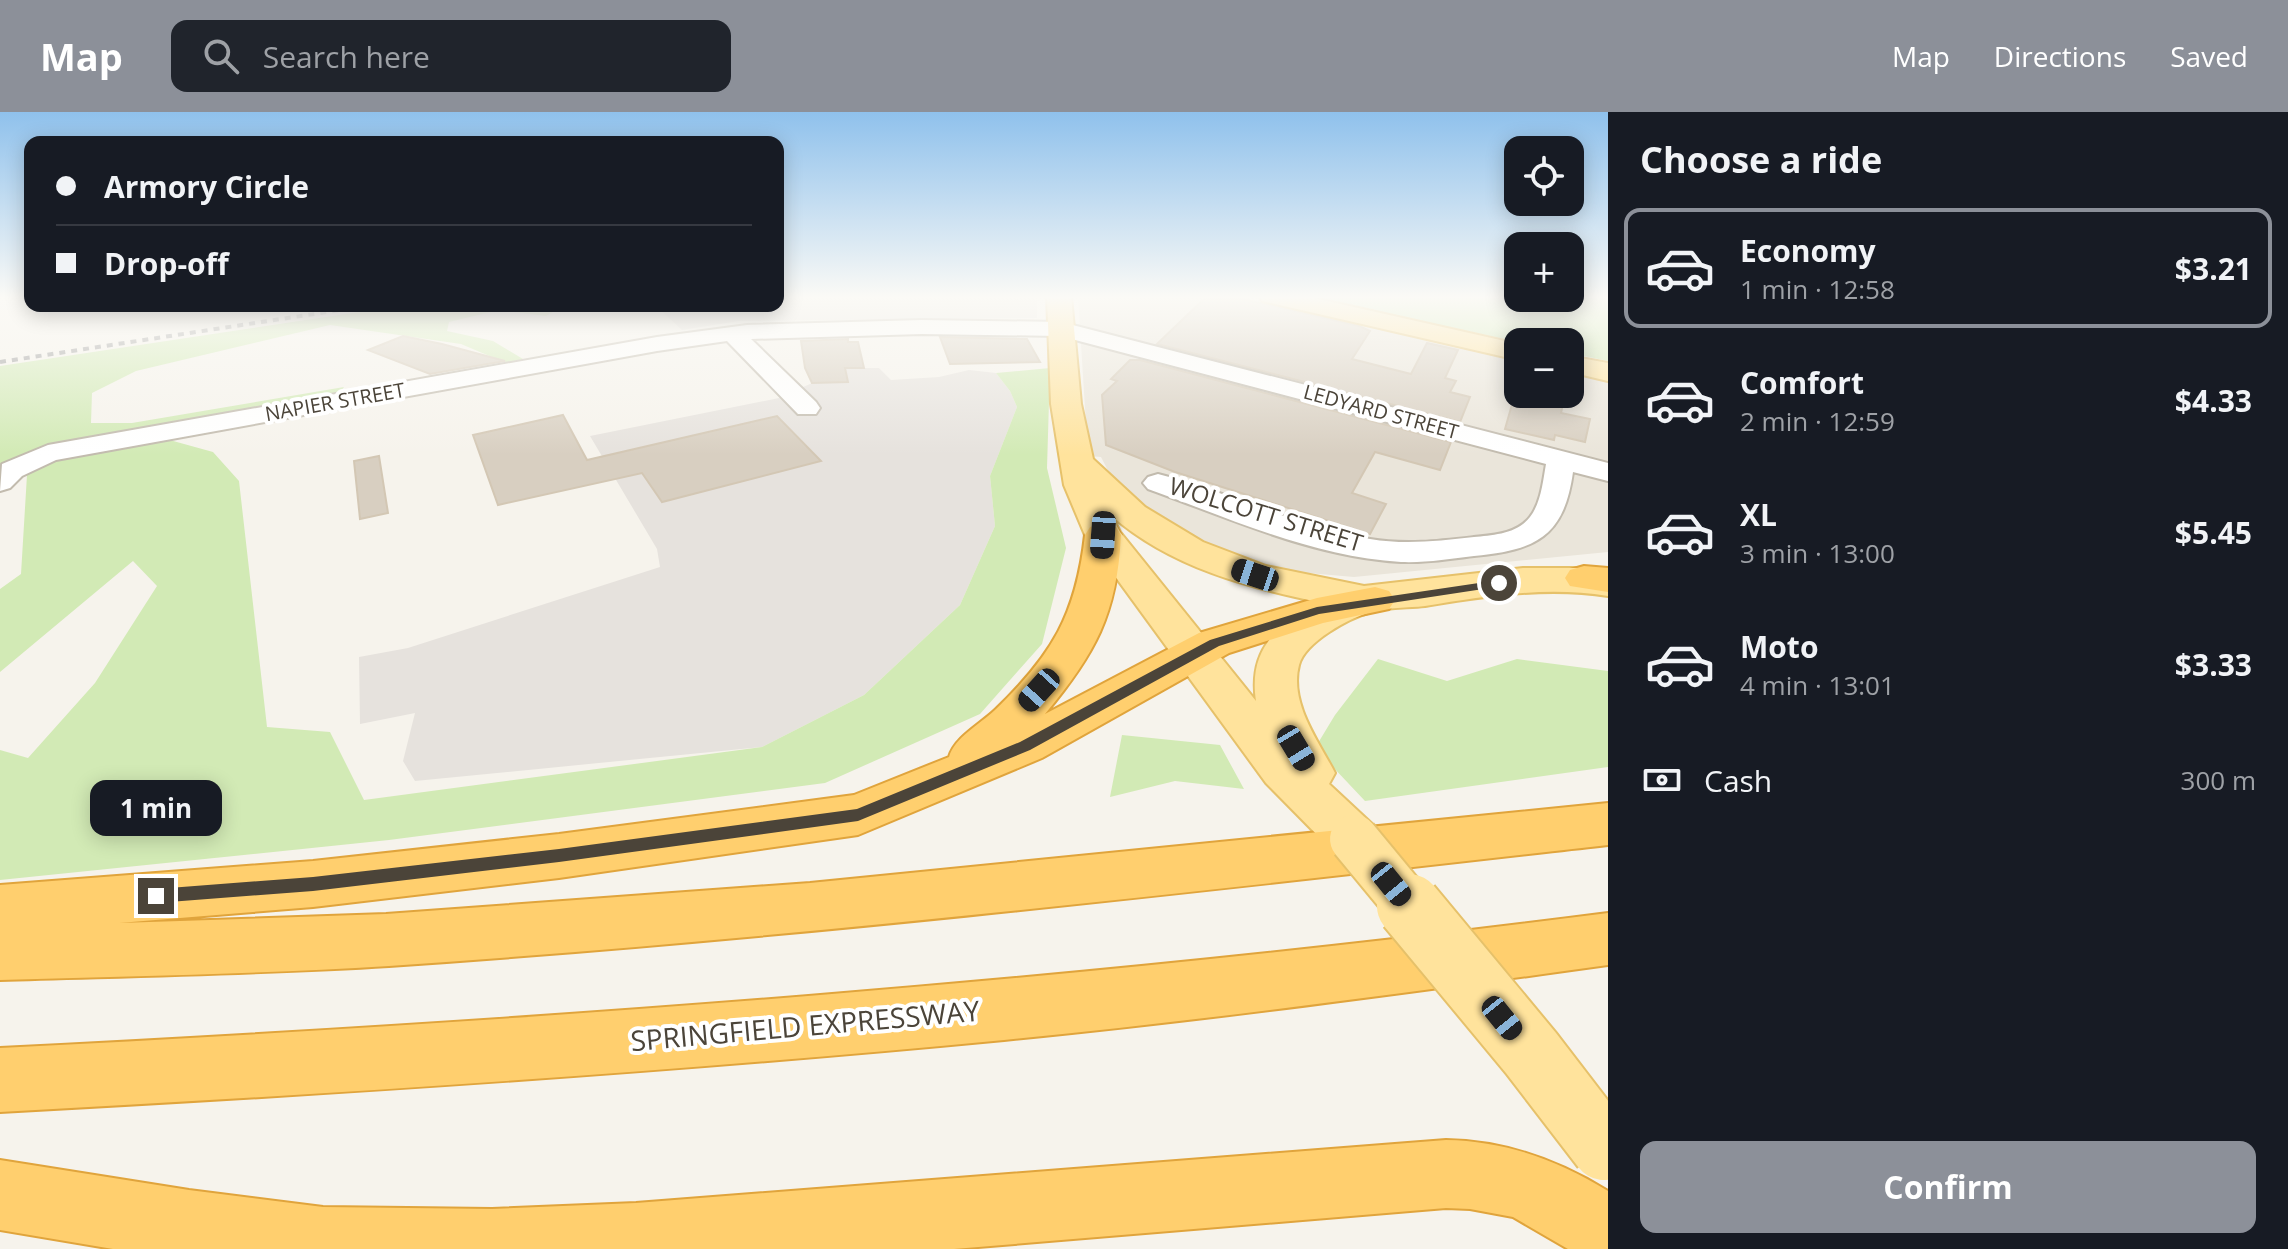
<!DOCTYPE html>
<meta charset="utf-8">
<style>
body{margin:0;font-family:"Open Sans",sans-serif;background:#20242c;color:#f1f3f6;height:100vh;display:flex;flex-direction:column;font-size:30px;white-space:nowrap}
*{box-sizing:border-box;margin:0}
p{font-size:26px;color:#9ea1a6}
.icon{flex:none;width:44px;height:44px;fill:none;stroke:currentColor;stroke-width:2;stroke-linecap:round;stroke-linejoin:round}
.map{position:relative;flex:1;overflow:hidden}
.sheet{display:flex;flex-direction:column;background:#171b24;width:680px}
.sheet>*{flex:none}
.top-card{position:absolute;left:24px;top:24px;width:760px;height:176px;border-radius:16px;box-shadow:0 4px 20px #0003;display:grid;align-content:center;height:176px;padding:0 32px;background:#171b24}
.buttons{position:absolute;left:1504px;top:24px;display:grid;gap:16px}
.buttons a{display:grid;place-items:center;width:80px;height:80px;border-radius:16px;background:#171b24;box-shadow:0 4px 20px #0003;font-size:40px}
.end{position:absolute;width:36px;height:36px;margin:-18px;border:10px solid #4b4439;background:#fff;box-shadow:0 0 0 4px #fff}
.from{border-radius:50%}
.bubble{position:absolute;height:56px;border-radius:16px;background:#171b24;box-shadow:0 4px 20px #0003;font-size:26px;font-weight:700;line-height:56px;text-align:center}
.car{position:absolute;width:24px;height:48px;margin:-24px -12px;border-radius:10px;box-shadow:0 0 6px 2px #0007;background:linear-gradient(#222 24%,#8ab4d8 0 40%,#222 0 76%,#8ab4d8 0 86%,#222 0)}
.top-card b{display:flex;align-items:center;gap:28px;height:76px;font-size:30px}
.top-card b+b{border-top:2px solid #363941}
.top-card i{width:20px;height:20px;background:#f1f3f6}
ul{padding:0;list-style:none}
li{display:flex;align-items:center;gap:24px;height:120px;margin:0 16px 12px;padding:0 16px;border:4px solid transparent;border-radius:16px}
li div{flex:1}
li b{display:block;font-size:30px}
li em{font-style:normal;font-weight:700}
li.on{border-color:#8c9099}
li>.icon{width:72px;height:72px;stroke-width:1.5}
h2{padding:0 32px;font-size:36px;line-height:96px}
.pay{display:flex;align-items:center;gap:20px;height:88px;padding:0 32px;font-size:30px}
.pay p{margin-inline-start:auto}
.cta{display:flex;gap:16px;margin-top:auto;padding:16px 32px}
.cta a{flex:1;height:92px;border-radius:16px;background:#8c9099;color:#fff;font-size:32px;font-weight:700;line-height:92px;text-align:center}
header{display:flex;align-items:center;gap:48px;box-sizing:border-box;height:112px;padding:0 40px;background:#8c9099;color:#fff}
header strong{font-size:38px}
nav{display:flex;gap:44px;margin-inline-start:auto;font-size:28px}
.search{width:560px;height:72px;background:#20242c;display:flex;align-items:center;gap:20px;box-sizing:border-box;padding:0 28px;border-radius:16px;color:#9ea1a6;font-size:30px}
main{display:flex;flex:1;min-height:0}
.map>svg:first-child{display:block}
.residential{fill:#eae5da}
.industrial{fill:#e6e2dd}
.green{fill:#d2eab5}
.building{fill:#d8cfc1;stroke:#d3c7b4;stroke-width:2}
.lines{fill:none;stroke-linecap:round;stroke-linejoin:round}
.minor-casing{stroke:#c2bbae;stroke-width:4}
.major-casing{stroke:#e6c16a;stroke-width:4}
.highway-casing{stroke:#e0a43c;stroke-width:4}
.minor{fill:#fff;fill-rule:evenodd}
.major{fill:#ffe39c;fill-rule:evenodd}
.highway{fill:#ffcf6e;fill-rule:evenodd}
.rail{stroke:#9a9a9a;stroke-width:4;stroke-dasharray:6 6;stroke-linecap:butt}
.major-bridge-far1-casing{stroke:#e6c16a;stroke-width:52;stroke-linecap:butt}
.major-bridge-casing{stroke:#e6c16a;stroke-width:68;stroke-linecap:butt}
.major-bridge-far1{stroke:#ffe39c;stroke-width:48}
.major-bridge{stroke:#ffe39c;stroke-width:64}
.route{fill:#4b4439}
.labels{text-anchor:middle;stroke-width:8;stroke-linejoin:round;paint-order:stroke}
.far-street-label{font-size:20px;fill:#4b4439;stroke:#fff}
.street-label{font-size:24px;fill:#4b4439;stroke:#fff}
.near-street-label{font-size:28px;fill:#4b4439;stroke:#fff}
</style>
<header>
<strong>Map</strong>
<div class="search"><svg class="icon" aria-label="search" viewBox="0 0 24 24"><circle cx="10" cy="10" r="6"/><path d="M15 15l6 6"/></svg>Search here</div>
<nav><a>Map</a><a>Directions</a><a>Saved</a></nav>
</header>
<main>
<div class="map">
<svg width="1608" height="1137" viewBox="0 0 1608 1137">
<rect width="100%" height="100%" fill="#f6f3ec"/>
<path class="residential" d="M1078,184H1241L1518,247V282H1570V259L1608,267V440L1354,465L1285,459L1225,442L1166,417L1118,378L1101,345L1088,344Z"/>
<path class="industrial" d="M778,184H1037V206L739,209L682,218L656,194H778Z
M845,256H879L891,268L939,265L969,258L996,261L1010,279L1017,295L990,364L995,414L960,493L864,583L762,635L415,669L403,649L415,601L360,612L359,545L408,536L660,455L657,437L590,324L779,286L812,271L848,270Z"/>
<path class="green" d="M1306,184H1608V249L1570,241V230H1518Z
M399,194H563L546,204L499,198L449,210L447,219L493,229L523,247L506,251L461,232L330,213L136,259L92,281L91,311H132L344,275L336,286L38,337L0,353V254Z
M1050,256L1047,356L1066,436L1042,532L980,602L825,671L389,728L0,768V638L28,646L95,571L157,474L133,449L0,560V477L21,462L27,363L54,347L166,327L213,340L239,369L267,615L330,620L364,688L762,635L864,583L960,493L995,414L990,364L1017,295L1010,279L996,261Z
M1378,547L1447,569L1517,547L1608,559V655L1365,689L1315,636L1335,603Z
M1122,623L1220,633L1244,677L1175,669L1110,685Z"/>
<path class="building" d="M1207,184H1230L1359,214L1370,219L1352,247L1411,262L1427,231L1458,238L1445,266L1456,269L1450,280L1470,285L1460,310L1157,232Z
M403,224L442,232L505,249L430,262L368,238Z
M940,225L1027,227L1040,250L950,252Z
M848,227V230H858L864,256H845L848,270L812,271L805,256L801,229Z
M1130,248H1140L1451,330L1440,358L1375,340L1352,381L1386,392L1370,422L1175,360L1106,333L1102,283L1117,269L1111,267Z
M1515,282H1565L1561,301L1590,307L1585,330L1555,323L1554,328L1505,317Z
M563,303L587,348L777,304L821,349L662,390L642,361L498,393L473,323Z
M379,344L388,401L360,407L354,349Z"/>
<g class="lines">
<g class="minor-casing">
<path id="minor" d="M922,208L1061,210L1608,351V369L1573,360C1564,425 1536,438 1474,444C1450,447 1425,451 1401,450C1313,445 1229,406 1148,377L1143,371L1148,365L1158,362C1230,380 1296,415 1370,427C1405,433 1439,429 1474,425C1493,423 1517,422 1530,405C1541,391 1543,369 1546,352L1060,224L922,222L751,227L816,290L820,296L816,302H798L727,229L657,239L56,348L22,364L10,376L0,379L2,352L48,333L657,225L747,213Z"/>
</g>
<g class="major-casing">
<path id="major" d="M1047,184H1071L1081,292L1093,347L1145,395L1203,430L1266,454L1364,474L1523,456H1580L1608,460V484C1546,474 1487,484 1425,494C1408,496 1387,495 1371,500C1349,506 1305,530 1299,553C1289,591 1319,630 1335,661L1329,672L1372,712L1380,727L1372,742L1354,748L1336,742L1266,671L1085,423L1064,373L1051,292ZM1112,404C1170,455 1249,476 1323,491C1278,511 1248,536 1256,589L1120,420Z
M1259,184H1305L1518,232V248L1271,191L1262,189Z
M1570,244L1608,251V269L1570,260Z"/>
</g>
<g class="highway-casing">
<path id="highway" d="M1103,412L1116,415L1121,423C1117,502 1095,542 1045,602L1199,521L1317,486L1375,475L1389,479L1395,488L1389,497L1323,511L1229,541L1042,646L858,723L559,766L313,795L119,811L386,802L810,771L1608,691V733C1202,779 797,826 389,854C260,862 130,864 0,868V773L313,749L559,722L854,683L949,645C955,625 979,613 995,598C1052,543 1076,503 1085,423L1090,415Z
M1584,454L1608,456V480L1570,474L1565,466L1570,458Z
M1608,801V853C1407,881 1206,908 1004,928C670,960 335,982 0,1000V936C538,909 1074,870 1608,801Z
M1446,1028C1505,1029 1558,1048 1608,1079V1137H1568L1513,1105L1470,1097L1446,1096L954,1137H113L0,1118V1048L189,1078L323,1095L492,1097L636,1091Z"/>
</g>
<use href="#minor" class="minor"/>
<use href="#major" class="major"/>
<use href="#highway" class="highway"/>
<path class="rail" d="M0,250L366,194"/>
<g class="major-bridge-far1-casing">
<path id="major-bridge-far1" d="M1354,727L1411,796"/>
</g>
<g class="major-bridge-casing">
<path id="major-bridge" d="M1409,794L1531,941L1604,1036"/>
</g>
<use href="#major-bridge-far1" class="major-bridge-far1"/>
<use href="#major-bridge" class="major-bridge"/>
</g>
<linearGradient id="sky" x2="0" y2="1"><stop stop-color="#8fc1ec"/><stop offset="0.54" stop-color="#fbfaf6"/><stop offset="1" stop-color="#fbfaf6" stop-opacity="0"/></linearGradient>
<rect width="1608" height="343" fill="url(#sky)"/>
<path class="route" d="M1499,468L1504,471L1503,474L1319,502L1219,534L1030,638L858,709L559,750L313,779L156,791L148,784L156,777L313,765L559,737L857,697L1020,630L1210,528L1317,495Z"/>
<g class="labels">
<g class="far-street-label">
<text transform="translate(335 290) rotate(-10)" y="7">NAPIER STREET</text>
<text transform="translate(1381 300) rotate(15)" y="7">LEDYARD STREET</text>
</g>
<g class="street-label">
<text transform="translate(1266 403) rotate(17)" y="8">WOLCOTT STREET</text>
</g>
<g class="near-street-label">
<text transform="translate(805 914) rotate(-5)" y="10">SPRINGFIELD EXPRESSWAY</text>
</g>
</g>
</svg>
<div class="buttons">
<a><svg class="icon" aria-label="locate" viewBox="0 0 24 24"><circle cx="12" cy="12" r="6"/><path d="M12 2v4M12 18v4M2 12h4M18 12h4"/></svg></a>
<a>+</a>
<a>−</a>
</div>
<i class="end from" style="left:1499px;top:471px"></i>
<i class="end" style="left:156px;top:784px"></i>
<div class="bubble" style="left:90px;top:668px;width:132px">1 min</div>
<i class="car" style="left:1103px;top:423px;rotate:184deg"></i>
<i class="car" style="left:1255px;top:463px;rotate:288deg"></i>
<i class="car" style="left:1039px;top:578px;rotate:222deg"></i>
<i class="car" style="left:1296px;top:636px;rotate:149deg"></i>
<i class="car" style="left:1391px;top:772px;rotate:141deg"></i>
<i class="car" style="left:1502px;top:906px;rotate:141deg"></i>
<div class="top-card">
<b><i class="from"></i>Armory Circle</b>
<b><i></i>Drop-off</b>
</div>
</div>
<section class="sheet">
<h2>Choose a ride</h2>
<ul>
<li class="on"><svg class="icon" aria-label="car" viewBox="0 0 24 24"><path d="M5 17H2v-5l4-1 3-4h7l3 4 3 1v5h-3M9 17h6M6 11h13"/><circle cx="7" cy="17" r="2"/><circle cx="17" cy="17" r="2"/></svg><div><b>Economy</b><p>1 min · 12:58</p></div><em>$3.21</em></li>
<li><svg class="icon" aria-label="car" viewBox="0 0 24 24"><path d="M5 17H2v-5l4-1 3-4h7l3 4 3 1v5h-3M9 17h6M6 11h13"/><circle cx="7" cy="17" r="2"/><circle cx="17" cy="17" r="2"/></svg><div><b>Comfort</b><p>2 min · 12:59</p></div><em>$4.33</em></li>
<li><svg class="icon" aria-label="car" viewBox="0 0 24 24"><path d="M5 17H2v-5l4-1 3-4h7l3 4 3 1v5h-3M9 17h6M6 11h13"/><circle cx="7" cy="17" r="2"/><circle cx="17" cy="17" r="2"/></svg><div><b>XL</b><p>3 min · 13:00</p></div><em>$5.45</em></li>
<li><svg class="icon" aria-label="car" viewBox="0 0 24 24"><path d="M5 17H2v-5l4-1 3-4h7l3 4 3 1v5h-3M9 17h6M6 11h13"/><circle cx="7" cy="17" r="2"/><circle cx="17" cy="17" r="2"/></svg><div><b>Moto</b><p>4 min · 13:01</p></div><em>$3.33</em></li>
</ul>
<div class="pay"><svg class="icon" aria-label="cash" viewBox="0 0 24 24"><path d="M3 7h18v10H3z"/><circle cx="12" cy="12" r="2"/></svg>Cash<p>300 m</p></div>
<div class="cta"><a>Confirm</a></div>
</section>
</main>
